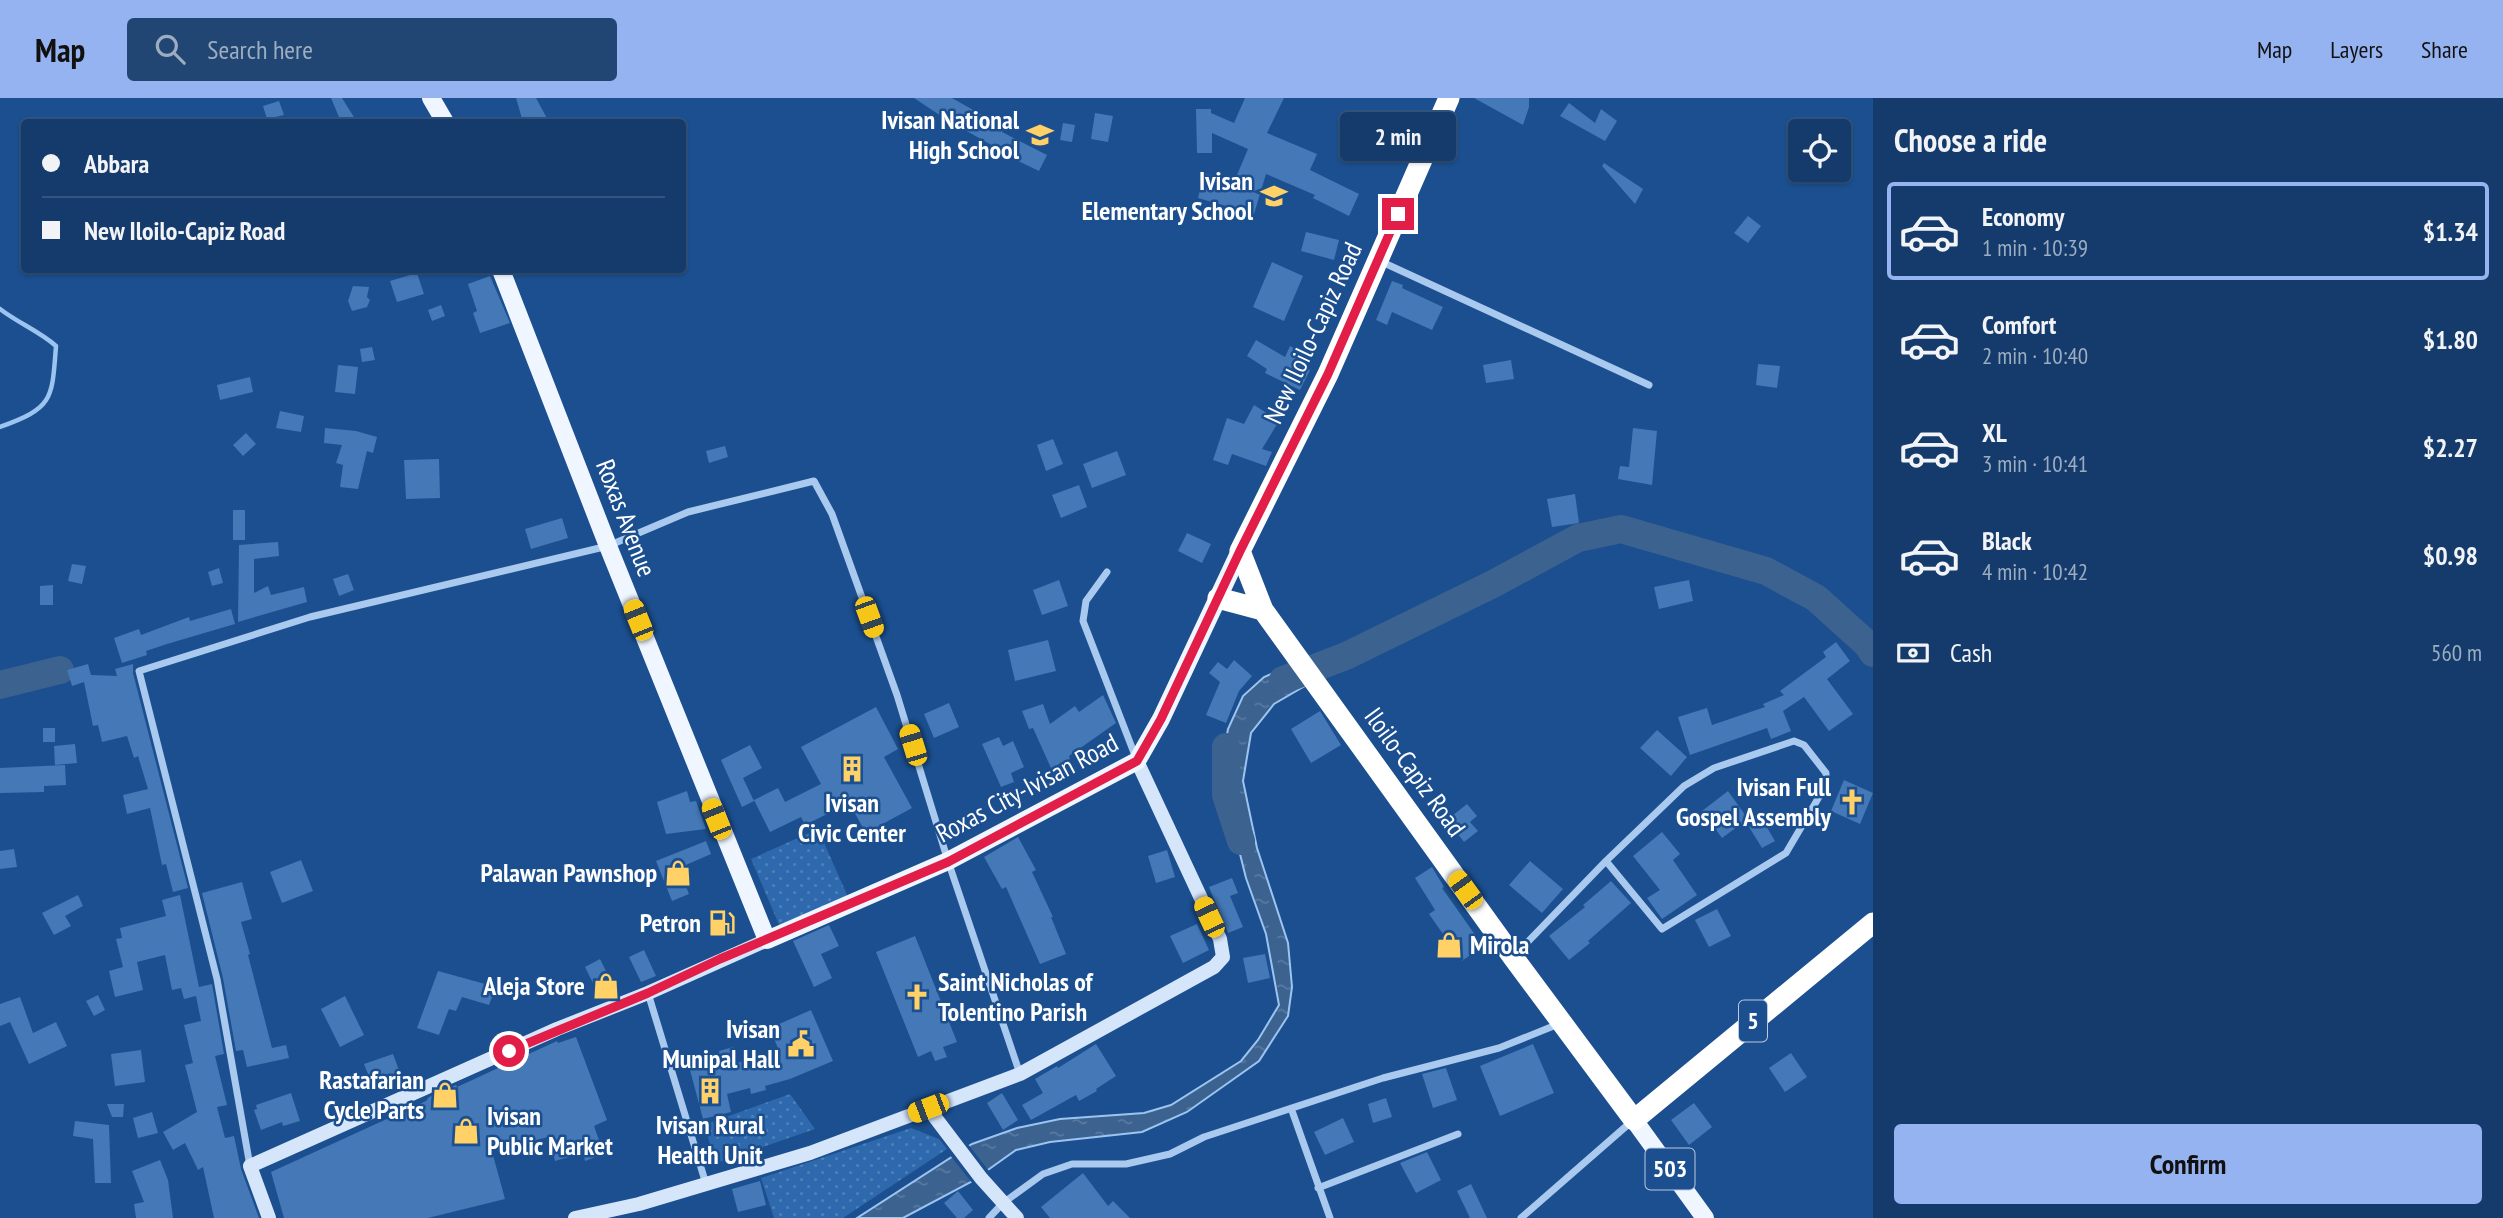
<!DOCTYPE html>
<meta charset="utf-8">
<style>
body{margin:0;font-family:"PT Sans Narrow",sans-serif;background:#214673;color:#f1f3f6;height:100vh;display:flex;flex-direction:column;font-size:26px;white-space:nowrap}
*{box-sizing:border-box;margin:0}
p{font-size:23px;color:#9dadc1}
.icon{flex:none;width:38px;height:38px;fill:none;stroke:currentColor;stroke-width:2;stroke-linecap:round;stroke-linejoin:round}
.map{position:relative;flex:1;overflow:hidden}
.panel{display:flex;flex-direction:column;background:#143b6b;width:630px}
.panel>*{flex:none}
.top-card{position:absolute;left:21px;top:21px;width:665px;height:154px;border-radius:7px;box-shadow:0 2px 5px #0004,0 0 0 2px #33557e;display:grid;align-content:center;height:154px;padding:0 21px;background:#143b6b}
.fabs{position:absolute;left:1788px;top:21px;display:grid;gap:14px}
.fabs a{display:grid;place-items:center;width:63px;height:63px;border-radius:7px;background:#143b6b;box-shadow:0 2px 5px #0004,0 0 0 2px #33557e;font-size:35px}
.end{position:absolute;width:32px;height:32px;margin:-16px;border:9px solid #e11d48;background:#fff;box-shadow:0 0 0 4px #fff}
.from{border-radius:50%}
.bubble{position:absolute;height:49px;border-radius:7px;background:#143b6b;box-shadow:0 2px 5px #0004,0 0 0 2px #33557e;font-size:23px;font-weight:600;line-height:49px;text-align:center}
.car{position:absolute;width:21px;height:42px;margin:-21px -10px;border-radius:9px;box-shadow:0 0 5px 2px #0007;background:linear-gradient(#f5c518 24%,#345 0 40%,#f5c518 0 76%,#345 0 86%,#f5c518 0)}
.top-card b{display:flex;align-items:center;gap:24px;height:66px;font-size:26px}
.top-card b+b{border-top:2px solid #33557e}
.top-card i{width:18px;height:18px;background:#f1f3f6}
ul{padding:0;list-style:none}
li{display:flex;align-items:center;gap:21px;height:98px;margin:0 14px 10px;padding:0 7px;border:4px solid transparent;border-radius:7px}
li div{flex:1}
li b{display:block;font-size:26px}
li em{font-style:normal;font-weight:600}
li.on{border-color:#95b2f1}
li>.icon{width:63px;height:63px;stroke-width:1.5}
h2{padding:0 21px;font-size:32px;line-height:84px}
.pay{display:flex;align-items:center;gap:18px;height:77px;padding:0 21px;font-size:26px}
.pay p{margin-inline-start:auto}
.primary-button{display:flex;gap:14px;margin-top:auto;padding:14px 21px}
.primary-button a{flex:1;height:80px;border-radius:7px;background:#95b2f1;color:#111;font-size:28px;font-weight:600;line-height:80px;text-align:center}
header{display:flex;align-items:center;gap:42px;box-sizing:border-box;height:98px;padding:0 35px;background:#95b2f1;color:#111}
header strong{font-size:33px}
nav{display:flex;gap:38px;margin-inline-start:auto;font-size:24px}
.search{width:490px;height:63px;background:#214673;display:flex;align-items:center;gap:18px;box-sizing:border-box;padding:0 24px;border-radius:7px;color:#9dadc1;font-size:26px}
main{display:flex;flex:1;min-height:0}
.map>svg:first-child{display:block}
.grass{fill:url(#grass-dots)}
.water{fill:url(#water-ripples);stroke:#9cc4f0;stroke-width:2}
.pier{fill:#1b4f8f}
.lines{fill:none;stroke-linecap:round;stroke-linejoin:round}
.stream{stroke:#9cc4f0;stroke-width:4.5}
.river{stroke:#3c6290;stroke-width:28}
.building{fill:#4478b7}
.street{stroke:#a9c9ee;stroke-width:7}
.secondary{stroke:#d6e6fa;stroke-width:14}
.primary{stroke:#f0f6ff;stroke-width:18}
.highway{stroke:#fff;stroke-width:21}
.route{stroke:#e11d48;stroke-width:9}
.labels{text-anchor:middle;stroke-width:5;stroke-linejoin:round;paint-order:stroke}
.shield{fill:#1b4f8f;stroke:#bbcadd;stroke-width:2}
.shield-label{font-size:24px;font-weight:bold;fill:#fff}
.poi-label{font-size:26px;font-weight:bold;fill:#fff;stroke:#1b4f8f;text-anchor:end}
.street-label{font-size:26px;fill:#fff;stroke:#1b4f8f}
</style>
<header>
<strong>Map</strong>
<div class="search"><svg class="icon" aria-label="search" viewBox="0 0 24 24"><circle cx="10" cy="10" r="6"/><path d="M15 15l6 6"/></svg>Search here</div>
<nav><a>Map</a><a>Layers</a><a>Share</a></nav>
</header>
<main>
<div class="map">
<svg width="1873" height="1120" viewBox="0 0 1873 1120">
<defs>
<pattern id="grass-dots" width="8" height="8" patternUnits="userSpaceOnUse" patternTransform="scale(1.75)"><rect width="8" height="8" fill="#2e69ad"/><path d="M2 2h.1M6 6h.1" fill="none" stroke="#4d80b9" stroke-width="1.8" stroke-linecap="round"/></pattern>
<pattern id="water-ripples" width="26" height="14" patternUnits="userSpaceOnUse" patternTransform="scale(1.75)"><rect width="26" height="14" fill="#3c6290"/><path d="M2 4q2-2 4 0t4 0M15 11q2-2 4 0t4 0" fill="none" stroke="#597aa1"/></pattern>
</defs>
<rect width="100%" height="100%" fill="#1b4f8f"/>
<path class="grass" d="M818,731L848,799L780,829L751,761Z
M790,996L815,1031L716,1065L704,1027Z
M911,1030L939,1041L947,1051L843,1120H774L761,1080Z"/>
<path class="water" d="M1295,566L1310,585L1274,606L1251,635L1243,683L1257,750L1288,845L1292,889L1288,918L1259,963L1187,1014L1142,1034L1050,1044L1016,1052L971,1084L903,1120H857L972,1046L1017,1030L1060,1021L1144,1015L1171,1007L1241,963L1258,942L1279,907L1266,836L1246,780L1235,736L1222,663L1228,631L1243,598L1264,579Z"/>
<path class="pier" d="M967,1045L989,1073L973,1086L949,1056Z"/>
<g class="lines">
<path class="stream" d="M0,211C18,225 39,233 56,248C52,302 53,310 0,329"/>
<path class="river" d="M1283,582L1346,558L1493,486L1578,440L1621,431L1766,473L1816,500L1867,546L1873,555
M0,587L60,572
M1226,649V697L1241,743"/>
</g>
<path class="building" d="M331,0H342L357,24H341Z
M516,0H536L549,24H523Z
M914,0H952L1005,30L1002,34L1047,57L1039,73L1010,59L1011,58L947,22Z
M1245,0H1284L1267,35L1317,56L1310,72L1359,96L1349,118L1313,100L1315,97L1266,76L1254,116L1198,100L1204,75L1234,84L1248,51L1212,35V55H1197L1196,11H1211V15L1234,25Z
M1474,0H1529V9L1523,27Z
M279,3L284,17L267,21L263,8Z
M1569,5L1595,25L1601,11L1617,23L1605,43L1560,18Z
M1095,15L1113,18L1108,44L1091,41Z
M1063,25L1075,27L1072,44L1060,42Z
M1604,65L1643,91L1635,106L1602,68Z
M1748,118L1761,128L1748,145L1734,135Z
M1306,134L1339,142L1334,162L1301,153Z
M1272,164L1303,178L1284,223L1253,209Z
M417,175L424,196L397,204L390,183Z
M490,178L510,225L480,235L473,215L477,213L468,186Z
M1392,183L1403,187L1402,190L1443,209L1432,232L1392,214L1387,227L1376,222Z
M353,188L369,189L367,199L370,202L367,209L352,213L348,203Z
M441,207L445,218L432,223L428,212Z
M1256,242L1285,259L1290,248L1303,255L1298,266L1310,272L1300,292L1265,275L1267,271L1247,258Z
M372,249L375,262L362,264L360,251Z
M1511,262L1514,281L1486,285L1483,267Z
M1758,266L1780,268L1777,290L1756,287Z
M338,267L358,269L355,296L335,294Z
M250,279L253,294L220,302L217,287Z
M1254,307L1279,323L1262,351L1272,354L1266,368L1232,356L1228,367L1213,362L1227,320L1244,326Z
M280,313L304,318L301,334L276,330Z
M325,330L356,333L377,339L373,355L367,353L358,391L340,389L343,367L336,365L342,347L324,345Z
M1633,330L1657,333L1652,387L1618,381L1620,368L1629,369Z
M246,335L256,346L243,358L233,347Z
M1053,341L1063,366L1046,373L1037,347Z
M725,348L728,359L709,365L706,353Z
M1117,353L1126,377L1092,390L1083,366Z
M439,361L440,400L406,401L404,362Z
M1079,387L1087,409L1061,420L1052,397Z
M1575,396L1579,425L1552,429L1547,401Z
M233,412H245V442H233Z
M562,420L568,440L531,451L525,431Z
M1187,435L1211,446L1202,465L1178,453Z
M278,444L279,458L254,461V495L268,488L271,497L304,489L307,504L238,524L239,447Z
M72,466L86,468L82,486L68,483Z
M219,470L223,485L212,488L208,474Z
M348,476L354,492L339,498L333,481Z
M1059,482L1068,508L1042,517L1033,492Z
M1689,482L1693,503L1659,511L1654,489Z
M53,487V507H40V488Z
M231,511L235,526L167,546L146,553L147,557L122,565L114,540L139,531L141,537L189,519L190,523Z
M1048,542L1056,573L1015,583L1008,552Z
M1836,544L1850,563L1827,581L1853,616L1829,633L1804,599L1783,613L1791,633L1771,641L1767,630L1690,657L1678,619L1707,610L1712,627L1765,609L1763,606L1784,597L1780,593L1826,559L1823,554Z
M1234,562L1252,578L1239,593L1226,625L1206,617L1220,584L1209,575L1218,564L1227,571Z
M88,566L91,577L117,578L115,571L133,566V575L188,790L173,794L166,766L162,767L150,710L127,716L123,697L148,691L138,658L134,660L127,638L102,644L98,627L93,628L84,584L72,588L67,572Z
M1103,597L1116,625L1069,658L1070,661L1051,670L1033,630L1029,631L1022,613L1043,606L1050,626L1075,608L1079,614Z
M949,605L959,629L934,640L924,616Z
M876,609L898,651L884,659L912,710L866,735L849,705L805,727L801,719L770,734L754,702L778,690L785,704L821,686L801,649Z
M1320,613L1341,647L1311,665L1291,631Z
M43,630H55V644H43Z
M1657,632L1687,659L1671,678L1640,650Z
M999,639L1003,648L1013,643L1024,669L1011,675L1014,684L1001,689L982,646Z
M75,646L77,665L55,667L54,648Z
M750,647L762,670L743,680L754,703L742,709L721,662Z
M65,667L66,687L44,688V694L0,695V670Z
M1844,682L1873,695L1860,726L1831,713Z
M687,693L690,704L696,703L706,731L666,736L657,704Z
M1728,693L1748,721L1722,740L1702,713Z
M1467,706L1477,718L1470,724L1478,733L1464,744L1447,722Z
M1762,721L1775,743L1762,750L1749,729Z
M1662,734L1680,756L1673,762L1697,797L1662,821L1647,800L1660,792L1633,758Z
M1018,739L1036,772L1032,774L1053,819H1051L1066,856L1040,866L1006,789L1002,791L984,759Z
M706,743L711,756L679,770L689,796L672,803L656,763Z
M14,751L17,769L0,771V753Z
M1167,752L1175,779L1156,785L1148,758Z
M301,762L313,793L282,805L270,774Z
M1530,763L1563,791L1542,815L1509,787Z
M1432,769L1444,789L1442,790L1483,848L1462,863L1429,816L1435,812L1415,780Z
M1232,780L1238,795L1230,798L1243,829L1228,835L1209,789Z
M1611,783L1631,805L1588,843L1590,845L1569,862L1549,838L1585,809L1583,807Z
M242,784L252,821L241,824L250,856L248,857L272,950L286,947L289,960L247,969L243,952L236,953L223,880L202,795Z
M78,797L83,808L65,818L71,828L54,837L42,815Z
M180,797L199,889L212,886L224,956L215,958L227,1007L217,1009L225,1040L234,1038L241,1071L259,1120H214L203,1069L198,1072L185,1045L173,1052L163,1034L197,1014L185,967L193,965L184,927L201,923L196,898L184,901L181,890L172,892L165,857L137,864L143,892L115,899L109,873L123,869L116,841L122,840L120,830L166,818L162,802Z
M1717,811L1731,838L1709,849L1695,822Z
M1197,826L1209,852L1183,865L1170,838Z
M829,827L839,848L821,856L832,880L814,889L793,843Z
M915,838L957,944L943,949L947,959L935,963L931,953L918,959L876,854Z
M644,852L656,878L641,884L629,859Z
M1265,856L1270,880L1248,885L1243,860Z
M600,861L618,897L602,903L585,869Z
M438,873L496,889L489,907L462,899L456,913L449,911L439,937L417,930Z
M98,897L105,912L94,918L86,903Z
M345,898L364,937L340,949L321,911Z
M20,899L33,935L56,924L67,948L29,966L10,924L0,928V906Z
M811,912L833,963L790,981L765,988L766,992L751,996L750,990L727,996L731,1014L703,1021L690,972L721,964L719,953L733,949L737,965L779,953L770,930Z
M576,939L607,1022L594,1028L604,1056L585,1063L583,1055L555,1063L548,1039L517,1047L506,1043L491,1050L505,1101L428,1120H284L271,1074L426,1003L429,999L456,987L457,989L557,943L558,945Z
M1096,946L1116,978L1096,991L1097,993L1079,1003L1076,997L1031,1022L1022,1007L1043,995L1035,981L1057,968L1058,970Z
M1533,946L1554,995L1500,1018L1480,968Z
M141,952L145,984L115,988L111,956Z
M1791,955L1807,979L1785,994L1769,970Z
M393,956L402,980L374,991L364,966Z
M1446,970L1457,1002L1433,1010L1422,976Z
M291,995L300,1023L283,1028L282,1024L261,1032L254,1012L257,1011L256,1007Z
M1002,995L1018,1022L1003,1032L987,1005Z
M1386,1000L1392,1019L1373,1025L1368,1006Z
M1694,1005L1712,1029L1689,1047L1671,1022Z
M107,1006H124L123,1019H112Z
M152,1014L158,1035L138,1040L133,1020Z
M1343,1020L1354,1044L1325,1057L1314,1034Z
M75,1023L109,1027L111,1085H95L93,1041L73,1038Z
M1427,1054L1441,1082L1416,1095L1400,1065Z
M160,1062L168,1082L173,1120H136L134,1106L144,1104L132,1073Z
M1083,1075L1108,1108L1113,1103L1130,1120H1050L1041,1109Z
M760,1083L766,1107L738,1114L732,1091Z
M1471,1086L1487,1120H1470L1457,1093Z
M958,1093L973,1112L964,1120H957L944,1105Z"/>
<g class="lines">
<path class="street" d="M1382,164L1649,287
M1107,474L1086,503L1083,523L1136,660
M1514,858L1606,763L1684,688L1714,670L1794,643L1804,647L1826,675V687L1786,755L1662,831L1606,763
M648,895L706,1086
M1291,1010L1330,1120
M250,1068L217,881L139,573L310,519L608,448L688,414L814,383L832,416L897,597L948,763L1020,976
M1318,1090L1458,1036
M989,1120L1003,1105L1043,1076L1072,1066H1126L1170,1056L1204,1039L1383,980L1499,950L1561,925
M1521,1120L1631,1024"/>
<path class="secondary" d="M928,1010L981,1080L1017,1120
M269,1120L250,1068L557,931L648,895L767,842
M575,1120L639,1106L810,1055L1020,976L1214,869L1223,859L1220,841L1137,663"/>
<path class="primary" d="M431,0L445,24
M501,172L608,448L767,842L948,763L1137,663L1161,621L1240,453
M1634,1022L1705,1120"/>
<path class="highway" d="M1449,0L1328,276L1240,453L1263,512L1513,859L1634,1022L1873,825
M1218,500L1263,512"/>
</g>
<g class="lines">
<path class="route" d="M509,953L648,895L720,861L948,764L1137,663L1161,621L1240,453L1328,276L1398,116"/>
</g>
<defs>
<g id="school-bare" transform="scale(2.1)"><path d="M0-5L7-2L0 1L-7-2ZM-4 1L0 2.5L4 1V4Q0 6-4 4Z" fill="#ffd166" stroke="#1b4f8f" stroke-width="2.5" paint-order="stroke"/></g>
<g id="building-bare" transform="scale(2.1)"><path d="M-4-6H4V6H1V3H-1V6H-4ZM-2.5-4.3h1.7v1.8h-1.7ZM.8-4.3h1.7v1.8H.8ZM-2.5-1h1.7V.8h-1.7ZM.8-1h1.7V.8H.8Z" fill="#ffd166" stroke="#1b4f8f" stroke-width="2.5" paint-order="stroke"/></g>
<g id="church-bare" transform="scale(2.1)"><path d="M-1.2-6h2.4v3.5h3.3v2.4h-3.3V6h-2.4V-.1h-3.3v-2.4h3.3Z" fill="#ffd166" stroke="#1b4f8f" stroke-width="2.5" paint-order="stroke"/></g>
<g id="shop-bare" transform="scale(2.1)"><path d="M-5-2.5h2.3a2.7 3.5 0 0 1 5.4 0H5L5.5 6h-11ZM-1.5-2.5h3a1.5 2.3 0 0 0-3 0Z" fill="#ffd166" stroke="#1b4f8f" stroke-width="2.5" paint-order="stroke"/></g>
<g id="fuel-bare" transform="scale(2.1)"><path d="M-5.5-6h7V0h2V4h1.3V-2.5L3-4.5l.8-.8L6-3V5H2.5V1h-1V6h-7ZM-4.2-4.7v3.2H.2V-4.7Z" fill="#ffd166" stroke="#1b4f8f" stroke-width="2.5" paint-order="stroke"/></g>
<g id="civic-bare" transform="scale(2.1)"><path d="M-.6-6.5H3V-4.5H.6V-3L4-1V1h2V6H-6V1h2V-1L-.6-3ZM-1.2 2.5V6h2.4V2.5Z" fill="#ffd166" stroke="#1b4f8f" stroke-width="2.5" paint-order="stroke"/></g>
</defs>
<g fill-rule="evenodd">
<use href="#school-bare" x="1040" y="37"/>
<use href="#school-bare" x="1274" y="98"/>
<use href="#building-bare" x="852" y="671"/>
<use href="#church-bare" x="1852" y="704"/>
<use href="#shop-bare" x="678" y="775"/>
<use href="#fuel-bare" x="722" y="825"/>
<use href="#shop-bare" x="1449" y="847"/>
<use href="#shop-bare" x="606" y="888"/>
<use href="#church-bare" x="917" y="899"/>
<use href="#civic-bare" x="801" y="946"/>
<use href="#building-bare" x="710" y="993"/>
<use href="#shop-bare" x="445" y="997"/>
<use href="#shop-bare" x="466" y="1033"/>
</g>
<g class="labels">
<g class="shield">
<rect x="1739" y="902.5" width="28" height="41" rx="5"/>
<rect x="1645.5" y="1050.5" width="49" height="41" rx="5"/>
</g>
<g class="shield-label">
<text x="1753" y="931">5</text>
<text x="1670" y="1079">503</text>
</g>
<g class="poi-label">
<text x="1019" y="31">Ivisan National<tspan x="1019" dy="30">High School</tspan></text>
<text x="1253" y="92">Ivisan<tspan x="1253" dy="30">Elementary School</tspan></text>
<text x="1831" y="698">Ivisan Full<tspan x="1831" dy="30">Gospel Assembly</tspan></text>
<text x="852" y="714" text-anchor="middle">Ivisan<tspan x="852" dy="30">Civic Center</tspan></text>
<text x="657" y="784">Palawan Pawnshop</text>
<text x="701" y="834">Petron</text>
<text x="1470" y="856" text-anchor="start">Mirola</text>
<text x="938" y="893" text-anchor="start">Saint Nicholas of<tspan x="938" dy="30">Tolentino Parish</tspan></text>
<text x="585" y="897">Aleja Store</text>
<text x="780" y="940">Ivisan<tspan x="780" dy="30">Munipal Hall</tspan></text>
<text x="424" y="991">Rastafarian<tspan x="424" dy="30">Cycle Parts</tspan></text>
<text x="487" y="1027" text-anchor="start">Ivisan<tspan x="487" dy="30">Public Market</tspan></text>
<text x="710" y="1036" text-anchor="middle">Ivisan Rural<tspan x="710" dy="30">Health Unit</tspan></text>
</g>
<g class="street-label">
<text transform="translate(1313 235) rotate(-65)" y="9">New Iloilo-Capiz Road</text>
<text transform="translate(626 420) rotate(69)" y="9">Roxas Avenue</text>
<text transform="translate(1415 674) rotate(54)" y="9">Iloilo-Capiz Road</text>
<text transform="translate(1027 690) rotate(-28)" y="9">Roxas City-Ivisan Road</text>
</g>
</g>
</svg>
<div class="fabs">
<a><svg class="icon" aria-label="locate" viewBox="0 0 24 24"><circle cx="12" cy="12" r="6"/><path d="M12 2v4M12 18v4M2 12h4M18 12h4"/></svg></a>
</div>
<i class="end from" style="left:509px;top:953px"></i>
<i class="end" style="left:1398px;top:116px"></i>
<div class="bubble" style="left:1340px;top:14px;width:116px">2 min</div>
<i class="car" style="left:869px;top:519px;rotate:160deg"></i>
<i class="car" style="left:638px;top:522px;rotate:338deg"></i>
<i class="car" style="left:913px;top:647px;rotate:343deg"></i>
<i class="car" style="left:716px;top:721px;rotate:338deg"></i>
<i class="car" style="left:1465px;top:792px;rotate:324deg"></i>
<i class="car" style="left:1209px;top:819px;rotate:335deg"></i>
<i class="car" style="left:928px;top:1010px;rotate:249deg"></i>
<div class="top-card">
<b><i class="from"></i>Abbara</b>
<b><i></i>New Iloilo-Capiz Road</b>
</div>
</div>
<section class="panel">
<h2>Choose a ride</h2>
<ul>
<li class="on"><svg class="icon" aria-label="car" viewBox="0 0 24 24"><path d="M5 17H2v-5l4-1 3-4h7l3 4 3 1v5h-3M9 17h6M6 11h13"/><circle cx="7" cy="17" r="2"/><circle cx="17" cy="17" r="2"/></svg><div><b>Economy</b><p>1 min · 10:39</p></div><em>$1.34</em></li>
<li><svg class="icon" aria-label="car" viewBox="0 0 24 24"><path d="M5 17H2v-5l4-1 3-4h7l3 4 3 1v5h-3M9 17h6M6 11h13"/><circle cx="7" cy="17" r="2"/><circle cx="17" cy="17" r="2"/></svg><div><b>Comfort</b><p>2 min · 10:40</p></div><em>$1.80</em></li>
<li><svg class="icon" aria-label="car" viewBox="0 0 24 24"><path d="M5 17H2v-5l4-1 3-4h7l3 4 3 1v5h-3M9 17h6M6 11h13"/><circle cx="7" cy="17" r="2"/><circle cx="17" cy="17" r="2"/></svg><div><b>XL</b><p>3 min · 10:41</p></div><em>$2.27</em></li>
<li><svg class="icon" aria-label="car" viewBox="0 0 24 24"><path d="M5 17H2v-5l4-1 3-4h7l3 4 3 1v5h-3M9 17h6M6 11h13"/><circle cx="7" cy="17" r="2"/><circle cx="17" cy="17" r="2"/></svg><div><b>Black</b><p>4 min · 10:42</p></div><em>$0.98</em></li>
</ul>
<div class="pay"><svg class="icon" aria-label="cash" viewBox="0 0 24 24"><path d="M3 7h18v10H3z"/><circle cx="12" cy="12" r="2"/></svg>Cash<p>560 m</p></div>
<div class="primary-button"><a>Confirm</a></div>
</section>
</main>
